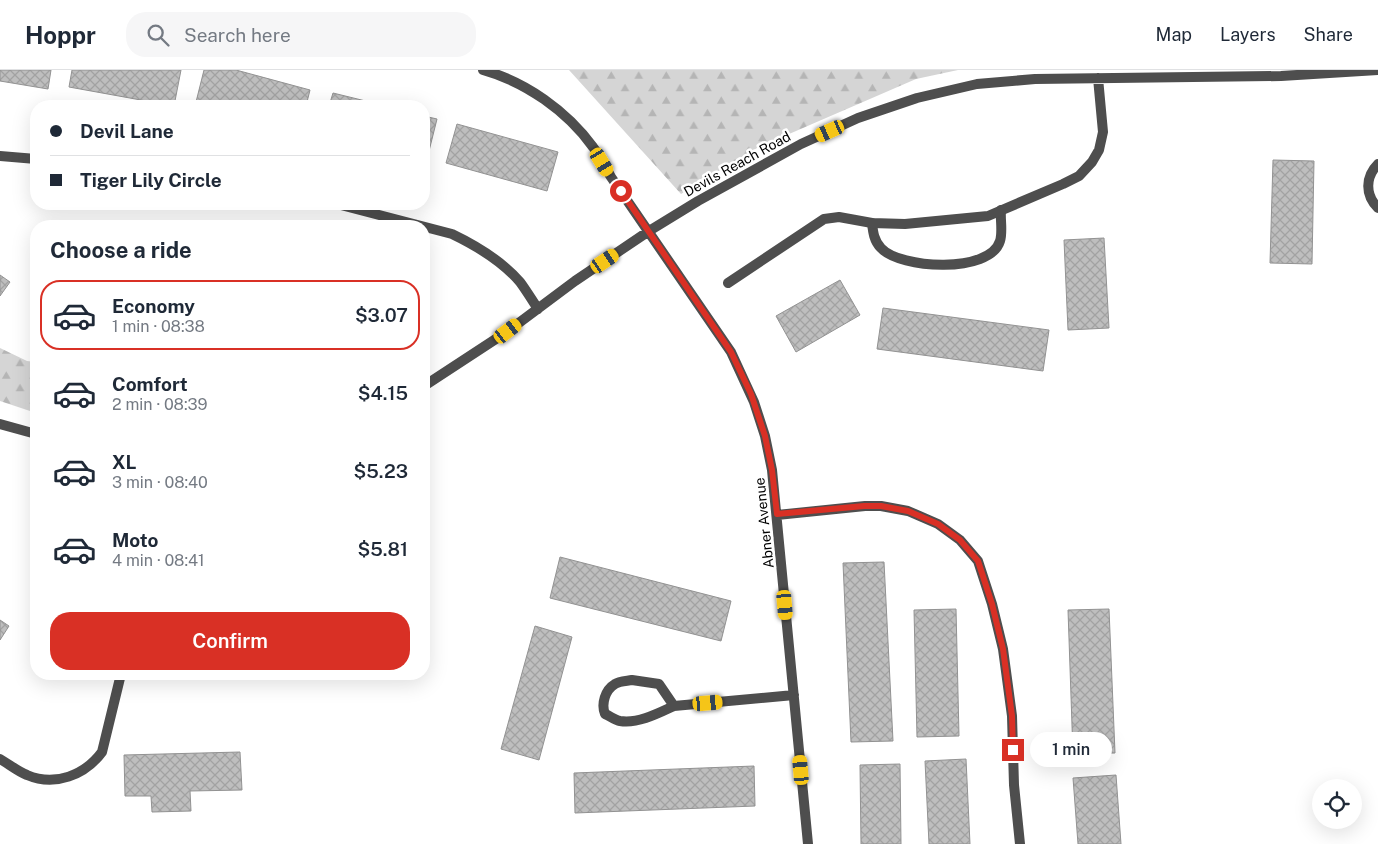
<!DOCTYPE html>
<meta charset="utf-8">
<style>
body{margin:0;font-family:"Public Sans",sans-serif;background:#f6f6f7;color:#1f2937;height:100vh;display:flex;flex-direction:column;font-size:19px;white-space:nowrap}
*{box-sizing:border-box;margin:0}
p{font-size:16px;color:#747a83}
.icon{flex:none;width:28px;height:28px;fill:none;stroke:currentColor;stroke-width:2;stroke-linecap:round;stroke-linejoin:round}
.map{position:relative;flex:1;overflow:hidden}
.panel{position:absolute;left:30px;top:150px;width:400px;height:460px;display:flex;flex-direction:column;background:#fff;border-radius:20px;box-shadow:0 5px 20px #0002}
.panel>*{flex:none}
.top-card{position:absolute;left:30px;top:30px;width:400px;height:110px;border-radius:20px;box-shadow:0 5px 20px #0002;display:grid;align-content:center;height:110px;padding:0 20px;background:#fff}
.buttons{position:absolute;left:1312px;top:709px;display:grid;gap:10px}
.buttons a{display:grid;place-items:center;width:50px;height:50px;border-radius:50%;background:#fff;box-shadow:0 5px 20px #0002;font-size:25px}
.end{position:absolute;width:22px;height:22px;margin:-11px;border:6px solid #d93025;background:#fff;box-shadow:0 0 0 2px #fff}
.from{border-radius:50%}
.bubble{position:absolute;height:35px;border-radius:18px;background:#fff;box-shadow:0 5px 20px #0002;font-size:16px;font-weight:600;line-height:35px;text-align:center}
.car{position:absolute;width:15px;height:30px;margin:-15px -8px;border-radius:6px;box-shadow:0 0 4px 1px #0007;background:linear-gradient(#f5c518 24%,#345 0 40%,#f5c518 0 76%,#345 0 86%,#f5c518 0)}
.top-card b{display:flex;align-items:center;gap:18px;height:48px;font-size:19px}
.top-card b+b{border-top:1px solid #e0e1e3}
.top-card i{width:12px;height:12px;background:#1f2937}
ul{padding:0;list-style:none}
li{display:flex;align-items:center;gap:15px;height:70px;margin:0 10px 8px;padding:0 10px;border:2px solid transparent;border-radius:20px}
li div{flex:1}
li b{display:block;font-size:19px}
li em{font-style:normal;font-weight:600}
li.active{border-color:#d93025}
li>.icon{width:45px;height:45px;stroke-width:1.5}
h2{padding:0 20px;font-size:22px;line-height:60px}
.button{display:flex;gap:10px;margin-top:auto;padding:10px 20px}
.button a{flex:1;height:58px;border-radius:20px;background:#d93025;color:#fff;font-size:20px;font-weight:600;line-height:58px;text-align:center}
header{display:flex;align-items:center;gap:30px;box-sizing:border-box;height:70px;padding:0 25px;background:#fff;border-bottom:1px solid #e0e1e3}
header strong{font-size:24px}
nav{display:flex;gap:28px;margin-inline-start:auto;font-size:18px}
.search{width:350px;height:45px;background:#f6f6f7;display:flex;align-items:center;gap:12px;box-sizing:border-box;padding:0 18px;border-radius:20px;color:#747a83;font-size:19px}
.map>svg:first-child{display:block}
.forest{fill:url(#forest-firs)}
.building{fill:url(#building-cross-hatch);stroke:#929292}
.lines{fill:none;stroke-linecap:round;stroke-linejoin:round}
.lane{stroke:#4e4e4e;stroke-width:10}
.street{stroke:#4e4e4e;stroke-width:10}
.route{stroke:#d93025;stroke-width:6}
.labels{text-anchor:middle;stroke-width:5;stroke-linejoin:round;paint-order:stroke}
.street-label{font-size:14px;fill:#000;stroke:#fff}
</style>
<header>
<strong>Hoppr</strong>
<div class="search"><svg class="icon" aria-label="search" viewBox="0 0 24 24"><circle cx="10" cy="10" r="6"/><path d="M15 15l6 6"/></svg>Search here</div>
<nav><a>Map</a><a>Layers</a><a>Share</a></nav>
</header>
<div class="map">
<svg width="1378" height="774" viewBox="0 0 1378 774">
<defs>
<pattern id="forest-firs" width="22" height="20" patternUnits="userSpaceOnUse" patternTransform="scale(1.25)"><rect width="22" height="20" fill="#d5d5d5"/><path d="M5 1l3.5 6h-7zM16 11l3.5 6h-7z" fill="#b5b5b5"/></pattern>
<pattern id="building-cross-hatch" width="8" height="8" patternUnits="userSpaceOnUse" patternTransform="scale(1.25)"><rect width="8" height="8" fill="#bebebe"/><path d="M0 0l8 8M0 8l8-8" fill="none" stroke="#a2a2a2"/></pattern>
</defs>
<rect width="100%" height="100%" fill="#fff"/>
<path class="forest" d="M569,0H958L916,9L757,78L681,124Z
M0,278L27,291L36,292V343L0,331Z"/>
<path class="building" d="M0,0H51L48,19L0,11Z
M72,0H181L174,36L69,17Z
M204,0H236L310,20L306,36H213L196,32Z
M333,23L386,36H329Z
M424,46L437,49L427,89L424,88Z
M457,54L558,82L547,121L446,93Z
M1273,90L1314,91L1312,194L1270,193Z
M1104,168L1109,258L1068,260L1064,170Z
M0,205L10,212L0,226Z
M840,210L860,245L796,282L776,246Z
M883,238L1049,260L1043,301L877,279Z
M560,487L731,531L721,571L550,528Z
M884,492L893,671L851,672L843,493Z
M956,539L959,666L917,667L914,540Z
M1109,539L1115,683L1073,684L1068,540Z
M0,550L9,556L0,570Z
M535,556L572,567L539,690L501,679Z
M240,682L242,720L190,721L191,741L152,742L151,726H125L124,685Z
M966,689L970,774H929L925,691Z
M900,694L901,774H861L860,695Z
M754,696L755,736L575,743L574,703Z
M1116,705L1121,774H1078L1073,708Z"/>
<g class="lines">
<path class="lane" d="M872,153C873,162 874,171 881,178C900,199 990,204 1000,171C1003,162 1000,149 1001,140"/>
<path class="street" d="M483,0C526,12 567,41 593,77C600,86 605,97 611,107L731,282L754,332L765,366L772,400L808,774
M0,86L36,89
M1378,94C1365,107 1365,125 1378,138
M337,134L452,164C477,176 502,191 520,212C526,220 532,230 538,239
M728,213L824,149L839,147L872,153L905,154L988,146L1063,114L1079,106L1092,92L1099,80L1103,62L1098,8
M424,316L508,261L575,211L649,161L698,131L801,74L858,48L917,28L977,14L1035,9L1281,6L1378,0
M0,354L36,364
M777,445L865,436H881L908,441L938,454L960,470L978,491L992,534L1003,579L1012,646L1014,715L1020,774
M632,610L659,614L674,636C659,643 638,654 620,651C615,650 610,646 605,644C601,634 605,620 615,614C619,611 627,611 632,610Z
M674,636L794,625
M0,689C9,694 17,701 27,705C55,717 85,705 102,682L121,604"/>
</g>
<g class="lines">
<path class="route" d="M621,121L731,282L751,324L765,366L772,400L777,444L864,436H881L908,441L938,454L960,470L978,491L992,534L1003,579L1012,646L1013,680"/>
</g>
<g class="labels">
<g class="street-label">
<text transform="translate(737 94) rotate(-29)" y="5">Devils Reach Road</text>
<text transform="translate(764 453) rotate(-96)" y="5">Abner Avenue</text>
</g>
</g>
</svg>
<div class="buttons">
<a><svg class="icon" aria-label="locate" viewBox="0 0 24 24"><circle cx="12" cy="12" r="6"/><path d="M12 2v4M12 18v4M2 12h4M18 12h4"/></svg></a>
</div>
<i class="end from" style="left:621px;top:121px"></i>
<i class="end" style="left:1013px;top:680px"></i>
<div class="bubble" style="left:1030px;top:662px;width:82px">1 min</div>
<i class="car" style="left:830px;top:61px;rotate:246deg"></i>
<i class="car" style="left:602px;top:92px;rotate:149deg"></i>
<i class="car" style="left:605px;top:191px;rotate:56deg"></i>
<i class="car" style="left:508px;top:261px;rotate:53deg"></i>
<i class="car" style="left:785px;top:535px;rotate:175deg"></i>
<i class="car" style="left:708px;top:633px;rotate:85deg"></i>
<i class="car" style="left:801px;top:700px;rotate:355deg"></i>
<div class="top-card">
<b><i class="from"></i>Devil Lane</b>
<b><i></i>Tiger Lily Circle</b>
</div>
<section class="panel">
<h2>Choose a ride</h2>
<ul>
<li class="active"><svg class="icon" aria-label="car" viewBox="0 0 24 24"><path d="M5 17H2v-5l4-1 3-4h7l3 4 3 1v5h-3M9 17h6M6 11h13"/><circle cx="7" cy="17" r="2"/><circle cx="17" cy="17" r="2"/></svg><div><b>Economy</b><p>1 min · 08:38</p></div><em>$3.07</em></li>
<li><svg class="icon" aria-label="car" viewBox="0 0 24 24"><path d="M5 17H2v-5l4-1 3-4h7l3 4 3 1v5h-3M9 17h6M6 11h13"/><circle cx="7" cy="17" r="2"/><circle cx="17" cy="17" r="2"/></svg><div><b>Comfort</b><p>2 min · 08:39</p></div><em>$4.15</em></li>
<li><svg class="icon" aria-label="car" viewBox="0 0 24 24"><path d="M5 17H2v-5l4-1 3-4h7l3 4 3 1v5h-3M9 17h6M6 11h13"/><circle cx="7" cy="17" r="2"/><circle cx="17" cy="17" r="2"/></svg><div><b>XL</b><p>3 min · 08:40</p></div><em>$5.23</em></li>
<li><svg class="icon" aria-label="car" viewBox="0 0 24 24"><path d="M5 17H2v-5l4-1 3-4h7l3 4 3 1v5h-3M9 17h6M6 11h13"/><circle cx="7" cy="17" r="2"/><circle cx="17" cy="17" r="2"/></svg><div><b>Moto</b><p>4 min · 08:41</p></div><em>$5.81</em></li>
</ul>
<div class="button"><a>Confirm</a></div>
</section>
</div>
